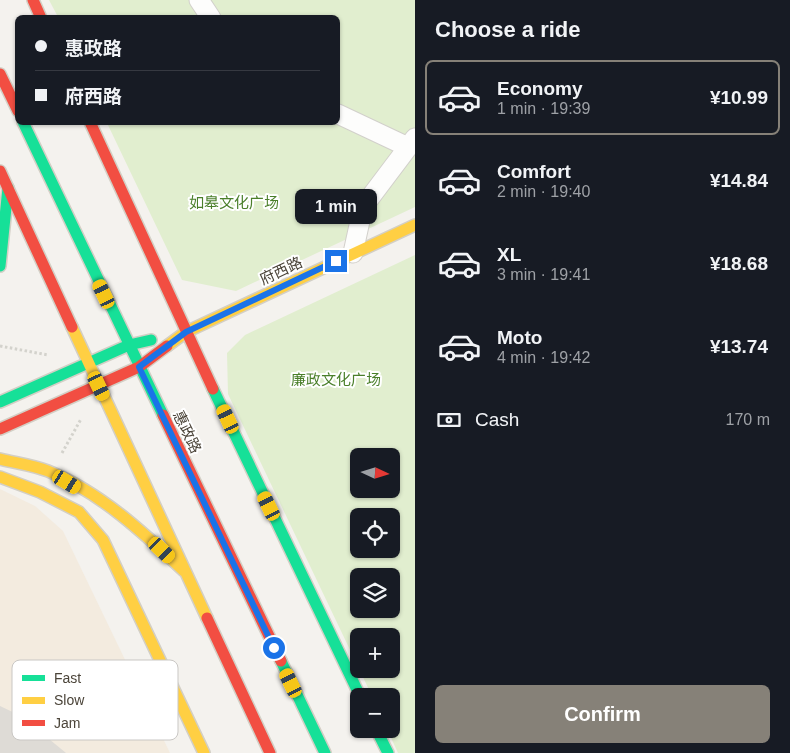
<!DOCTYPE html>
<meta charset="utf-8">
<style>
body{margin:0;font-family:Arial,"Noto Sans SC",sans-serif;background:#242831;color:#f1f3f6;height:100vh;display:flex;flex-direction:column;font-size:19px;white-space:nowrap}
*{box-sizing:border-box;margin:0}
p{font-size:16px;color:#9ea1a6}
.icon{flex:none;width:28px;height:28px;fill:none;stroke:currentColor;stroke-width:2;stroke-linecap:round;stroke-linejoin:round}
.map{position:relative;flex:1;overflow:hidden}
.drawer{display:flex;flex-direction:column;background:#171b24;width:375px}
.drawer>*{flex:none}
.top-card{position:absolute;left:15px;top:15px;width:325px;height:110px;border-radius:8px;box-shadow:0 1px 4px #0004;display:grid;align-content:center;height:110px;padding:0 20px;background:#171b24}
.needle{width:32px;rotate:94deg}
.buttons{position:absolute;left:350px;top:448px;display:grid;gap:10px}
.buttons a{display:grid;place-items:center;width:50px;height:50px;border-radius:8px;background:#171b24;box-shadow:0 1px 4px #0004;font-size:25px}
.end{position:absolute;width:22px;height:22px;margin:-11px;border:6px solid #1a73e8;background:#fff;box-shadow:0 0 0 2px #fff}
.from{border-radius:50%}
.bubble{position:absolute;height:35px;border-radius:8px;background:#171b24;box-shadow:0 1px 4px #0004;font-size:16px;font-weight:700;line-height:35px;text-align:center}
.car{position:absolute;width:15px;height:30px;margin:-15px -8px;border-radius:6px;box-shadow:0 0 4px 1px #0007;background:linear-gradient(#f5c518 24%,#345 0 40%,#f5c518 0 76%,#345 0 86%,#f5c518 0)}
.top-card b{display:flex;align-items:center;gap:18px;height:48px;font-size:19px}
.top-card b+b{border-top:1px solid #363941}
.top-card i{width:12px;height:12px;background:#f1f3f6}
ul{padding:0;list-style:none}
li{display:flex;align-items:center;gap:15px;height:75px;margin:0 10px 8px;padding:0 10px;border:2px solid transparent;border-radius:8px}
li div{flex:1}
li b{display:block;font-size:19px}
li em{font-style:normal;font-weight:700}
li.current{border-color:#868178}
li>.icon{width:45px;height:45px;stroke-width:1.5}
h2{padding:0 20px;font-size:22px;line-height:60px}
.pay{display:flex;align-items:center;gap:12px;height:55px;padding:0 20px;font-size:19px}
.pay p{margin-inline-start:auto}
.action{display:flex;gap:10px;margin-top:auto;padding:10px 20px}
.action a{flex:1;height:58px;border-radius:8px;background:#868178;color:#fff;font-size:20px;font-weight:700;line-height:58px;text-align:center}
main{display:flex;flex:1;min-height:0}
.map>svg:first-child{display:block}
.commercial{fill:#f3ebdf}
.green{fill:#e1eecf;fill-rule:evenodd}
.building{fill:#dedbd6}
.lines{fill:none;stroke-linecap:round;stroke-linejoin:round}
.street-casing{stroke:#d2d0cb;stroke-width:21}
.fast-casing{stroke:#d3cfc5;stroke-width:14}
.slow-casing{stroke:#d3cfc5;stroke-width:14}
.jam-casing{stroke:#d3cfc5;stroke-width:14}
.path{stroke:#d3d2cc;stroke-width:3;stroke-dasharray:2.5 2.5;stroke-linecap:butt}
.street{stroke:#fdfdfc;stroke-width:19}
.fast{stroke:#16e098;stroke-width:11}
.slow{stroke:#ffcf43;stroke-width:11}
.jam{stroke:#f24e42;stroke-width:11}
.route{stroke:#1a73e8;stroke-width:6}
.labels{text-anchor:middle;stroke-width:4;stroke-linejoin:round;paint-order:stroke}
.park-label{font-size:15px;fill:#4a7f2a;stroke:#fff}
.street-label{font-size:15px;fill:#4b4439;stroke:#fff}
.key{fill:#fff;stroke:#c9c7c4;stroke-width:1}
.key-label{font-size:14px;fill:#4b4439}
</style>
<main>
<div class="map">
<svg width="415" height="753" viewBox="0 0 415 753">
<rect width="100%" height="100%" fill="#f4f2ee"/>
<path class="commercial" d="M0,489L35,506L63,531L170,753H0Z"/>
<path class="green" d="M49,0H415V207L236,291L182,280L107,123L338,122V18L58,17Z
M415,255V753H398L387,729H391V696H372L228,394L227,353L245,335ZM359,456H391V489H359ZM359,516H391V549H359ZM359,576H391V609H359ZM359,636H391V669H359Z"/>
<path class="building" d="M0,706L21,716L66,753H0Z"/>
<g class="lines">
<g class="street-casing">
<path id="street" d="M199,0L211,18
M338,114L408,147
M353,253L363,207L415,138"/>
</g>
<g class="fast-casing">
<path id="fast" d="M23,122L163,415
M0,266L8,188
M213,389L360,696
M0,402L129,345L151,340
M281,661L325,753
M376,729L388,753"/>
</g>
<g class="slow-casing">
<path id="slow" d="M72,327L207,618
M167,346L186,332L415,225
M0,459C16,463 33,465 48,471C100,492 144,533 184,571
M0,477L40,492L79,512L103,540L204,753"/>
</g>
<g class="jam-casing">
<path id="jam" d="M33,0L41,18
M0,74L18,111
M90,122L213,389
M0,171L72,327
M163,415L281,661
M0,429L139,367L167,346
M207,618L270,753"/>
</g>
<path class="path" d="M0,346L48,355
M62,453L81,419"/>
<use href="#street" class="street"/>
<use href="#fast" class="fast"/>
<use href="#slow" class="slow"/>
<use href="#jam" class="jam"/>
</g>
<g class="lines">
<path class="route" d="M274,648L139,367L186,332L336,261"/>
</g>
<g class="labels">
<g class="park-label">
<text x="234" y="208">如皋文化广场</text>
<text x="336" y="385">廉政文化广场</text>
</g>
<g class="street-label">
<text transform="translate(281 271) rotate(-25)" y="5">府西路</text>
<text transform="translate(187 432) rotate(64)" y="5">惠政路</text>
</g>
</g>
<rect x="12" y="660" width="166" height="80" rx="8" class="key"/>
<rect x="22" y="675" width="23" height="6" fill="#16e098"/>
<rect x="22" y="697" width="23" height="7" fill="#ffcf43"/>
<rect x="22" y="720" width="23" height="6" fill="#f24e42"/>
<g class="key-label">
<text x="54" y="683">Fast</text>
<text x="54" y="705">Slow</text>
<text x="54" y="728">Jam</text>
</g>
</svg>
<div class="buttons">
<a><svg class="needle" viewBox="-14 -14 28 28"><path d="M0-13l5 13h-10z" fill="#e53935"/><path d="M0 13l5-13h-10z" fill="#9ea1a6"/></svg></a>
<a><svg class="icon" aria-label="locate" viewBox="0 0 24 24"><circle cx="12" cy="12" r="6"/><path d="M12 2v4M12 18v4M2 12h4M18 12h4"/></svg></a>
<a><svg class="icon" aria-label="layers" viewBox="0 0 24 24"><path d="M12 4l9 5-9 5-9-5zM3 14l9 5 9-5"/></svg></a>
<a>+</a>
<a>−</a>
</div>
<i class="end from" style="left:274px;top:648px"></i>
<i class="end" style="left:336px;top:261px"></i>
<div class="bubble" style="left:295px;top:189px;width:82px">1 min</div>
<i class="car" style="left:104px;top:294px;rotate:335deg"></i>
<i class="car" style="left:99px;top:386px;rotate:155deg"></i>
<i class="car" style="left:228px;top:419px;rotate:335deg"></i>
<i class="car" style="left:67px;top:482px;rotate:121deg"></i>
<i class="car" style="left:269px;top:506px;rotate:334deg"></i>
<i class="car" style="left:162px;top:550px;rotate:134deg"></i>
<i class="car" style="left:291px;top:683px;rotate:334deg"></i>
<div class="top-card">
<b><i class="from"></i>惠政路</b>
<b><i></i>府西路</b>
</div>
</div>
<section class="drawer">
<h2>Choose a ride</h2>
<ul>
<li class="current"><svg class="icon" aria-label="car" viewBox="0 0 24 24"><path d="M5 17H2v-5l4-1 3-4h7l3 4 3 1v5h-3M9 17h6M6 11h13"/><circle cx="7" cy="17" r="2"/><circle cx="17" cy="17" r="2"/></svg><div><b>Economy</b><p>1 min · 19:39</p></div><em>¥10.99</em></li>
<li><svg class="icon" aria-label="car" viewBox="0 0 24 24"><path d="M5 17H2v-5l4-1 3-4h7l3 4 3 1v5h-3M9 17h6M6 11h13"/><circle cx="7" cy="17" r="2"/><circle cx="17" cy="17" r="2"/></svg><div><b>Comfort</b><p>2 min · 19:40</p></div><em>¥14.84</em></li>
<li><svg class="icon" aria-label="car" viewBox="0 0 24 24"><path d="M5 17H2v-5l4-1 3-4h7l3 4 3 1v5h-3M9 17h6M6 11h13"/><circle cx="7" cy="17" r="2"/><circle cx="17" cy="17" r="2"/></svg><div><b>XL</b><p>3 min · 19:41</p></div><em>¥18.68</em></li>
<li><svg class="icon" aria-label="car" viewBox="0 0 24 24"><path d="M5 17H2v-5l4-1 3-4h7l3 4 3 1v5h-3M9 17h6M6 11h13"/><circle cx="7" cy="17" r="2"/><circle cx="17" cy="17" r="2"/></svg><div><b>Moto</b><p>4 min · 19:42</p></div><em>¥13.74</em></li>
</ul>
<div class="pay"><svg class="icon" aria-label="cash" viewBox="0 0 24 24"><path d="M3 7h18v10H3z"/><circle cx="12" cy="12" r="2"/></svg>Cash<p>170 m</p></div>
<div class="action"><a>Confirm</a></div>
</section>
</main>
